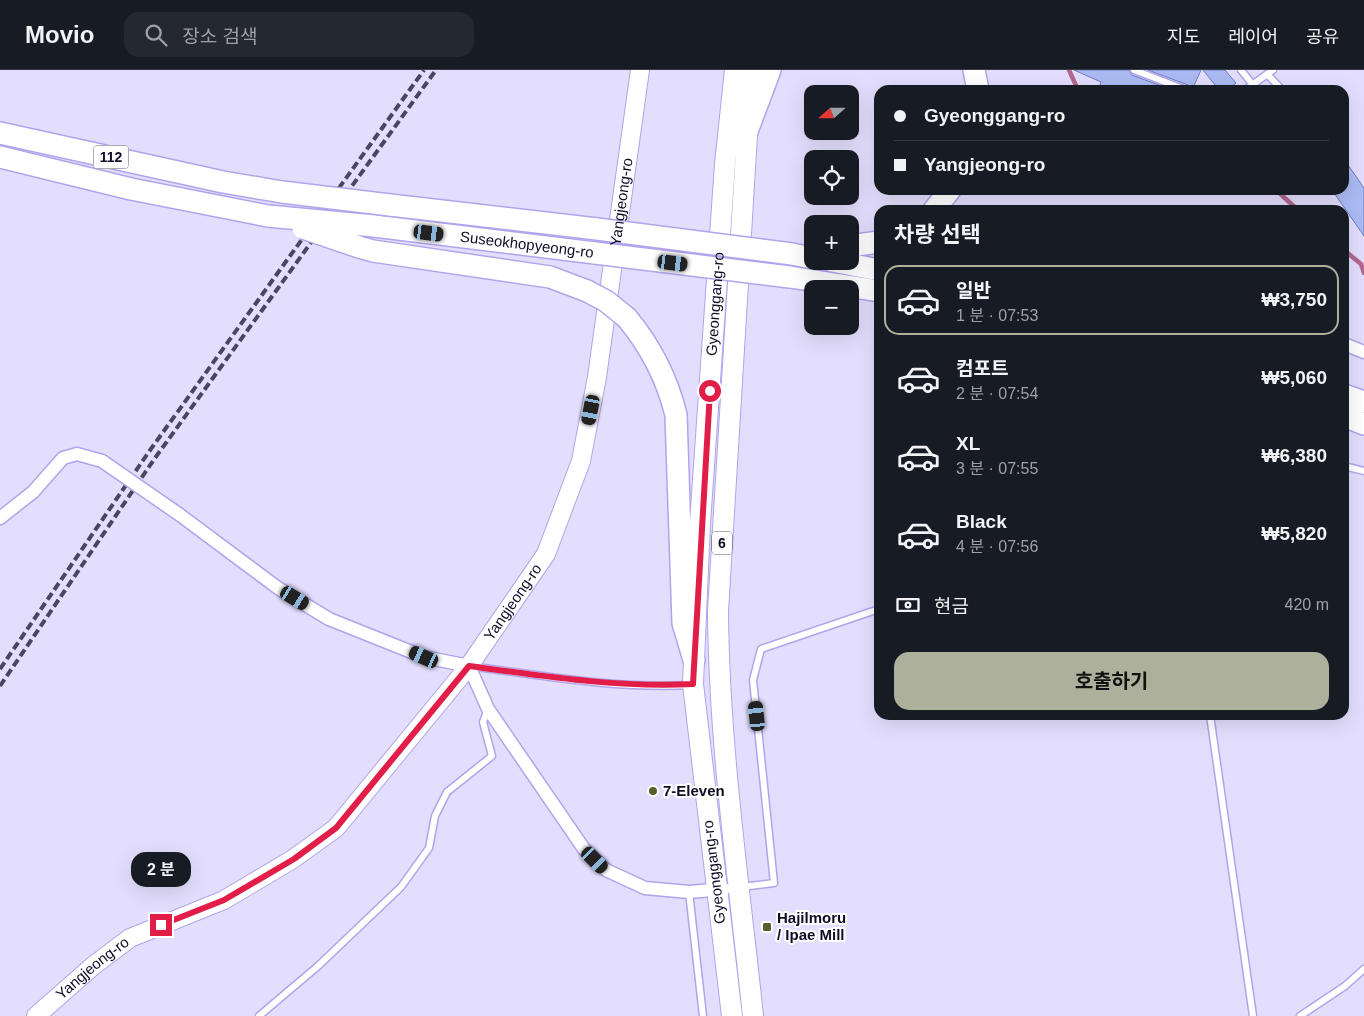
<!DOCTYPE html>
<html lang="ko">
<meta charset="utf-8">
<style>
body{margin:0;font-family:Helvetica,"Noto Sans KR",sans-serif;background:#242831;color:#f1f3f6;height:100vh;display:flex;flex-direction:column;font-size:19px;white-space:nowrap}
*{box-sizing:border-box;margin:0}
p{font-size:16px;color:#9ea1a6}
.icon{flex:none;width:28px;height:28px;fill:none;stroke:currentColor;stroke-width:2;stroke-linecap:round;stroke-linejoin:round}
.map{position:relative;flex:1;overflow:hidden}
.sheet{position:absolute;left:874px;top:135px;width:475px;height:515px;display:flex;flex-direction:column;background:#171b24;border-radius:15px;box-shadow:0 5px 20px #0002}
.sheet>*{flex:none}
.top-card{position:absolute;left:874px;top:15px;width:475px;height:110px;border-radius:15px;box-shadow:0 5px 20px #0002;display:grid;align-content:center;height:110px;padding:0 20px;background:#171b24}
.needle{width:32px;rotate:249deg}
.tools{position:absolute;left:804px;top:15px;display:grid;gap:10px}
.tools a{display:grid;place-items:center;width:55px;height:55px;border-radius:10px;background:#171b24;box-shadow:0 5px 20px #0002;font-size:25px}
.end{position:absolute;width:22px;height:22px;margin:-11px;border:6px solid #e11d48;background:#fff;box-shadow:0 0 0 2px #fff}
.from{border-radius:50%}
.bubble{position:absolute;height:35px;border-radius:15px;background:#171b24;box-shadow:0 5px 20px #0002;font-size:16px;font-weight:700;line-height:35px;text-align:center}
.car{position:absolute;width:15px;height:30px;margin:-15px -8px;border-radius:6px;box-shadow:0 0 4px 1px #0007;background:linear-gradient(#222 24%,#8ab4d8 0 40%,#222 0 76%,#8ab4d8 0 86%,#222 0)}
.top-card b{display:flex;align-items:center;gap:18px;height:48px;font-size:19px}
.top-card b+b{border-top:1px solid #363941}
.top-card i{width:12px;height:12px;background:#f1f3f6}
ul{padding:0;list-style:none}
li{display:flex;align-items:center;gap:15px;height:70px;margin:0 10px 8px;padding:0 10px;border:2px solid transparent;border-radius:15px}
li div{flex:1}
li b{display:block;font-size:19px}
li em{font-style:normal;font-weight:700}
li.active{border-color:#adb09b}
li>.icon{width:45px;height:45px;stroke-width:1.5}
h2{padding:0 20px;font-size:22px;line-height:60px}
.pay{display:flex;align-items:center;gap:12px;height:55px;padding:0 20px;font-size:19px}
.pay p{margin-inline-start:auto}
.action{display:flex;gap:10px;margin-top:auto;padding:10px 20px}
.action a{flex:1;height:58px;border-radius:15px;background:#adb09b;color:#111;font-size:20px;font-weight:700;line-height:58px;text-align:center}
header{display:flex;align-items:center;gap:30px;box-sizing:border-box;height:70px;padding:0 25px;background:#171b24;border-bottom:1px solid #363941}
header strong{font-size:24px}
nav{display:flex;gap:28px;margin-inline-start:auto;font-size:18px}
.search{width:350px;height:45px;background:#242831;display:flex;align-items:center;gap:12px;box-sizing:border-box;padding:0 18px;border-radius:15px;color:#9ea1a6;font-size:19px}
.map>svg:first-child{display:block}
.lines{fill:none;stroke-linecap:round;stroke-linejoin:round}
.stream{stroke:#b2678f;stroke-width:4.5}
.building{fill:#abbaf2;stroke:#6d7dc1}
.service-casing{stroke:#b2a3ed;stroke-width:9}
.minor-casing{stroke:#b2a3ed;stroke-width:15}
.secondary-casing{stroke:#b2a3ed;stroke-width:20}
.primary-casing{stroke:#b2a3ed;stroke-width:22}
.trunk-casing{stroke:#b2a3ed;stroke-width:24}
.service{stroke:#fff;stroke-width:6}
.minor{stroke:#fff;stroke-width:12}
.secondary{stroke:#fff;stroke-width:18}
.primary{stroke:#fff;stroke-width:20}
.trunk{stroke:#fff;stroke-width:21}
.rail{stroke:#4b4561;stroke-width:4;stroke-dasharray:8 4;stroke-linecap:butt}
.minor-bridge-casing{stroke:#b2a3ed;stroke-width:15;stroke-linecap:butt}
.trunk-bridge-casing{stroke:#b2a3ed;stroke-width:24;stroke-linecap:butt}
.minor-bridge{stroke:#fff;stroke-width:12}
.trunk-bridge{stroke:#fff;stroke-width:21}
.route{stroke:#e11d48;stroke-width:6}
.poi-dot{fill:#5a5e2c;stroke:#fff;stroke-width:2}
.labels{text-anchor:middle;stroke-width:4;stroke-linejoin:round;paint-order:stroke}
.shield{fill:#fff;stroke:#595467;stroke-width:1}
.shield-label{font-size:14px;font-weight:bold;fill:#120b26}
.street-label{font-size:15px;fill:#120b26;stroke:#fff}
.poi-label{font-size:15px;font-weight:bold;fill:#120b26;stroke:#fff;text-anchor:start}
</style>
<header>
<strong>Movio</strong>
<div class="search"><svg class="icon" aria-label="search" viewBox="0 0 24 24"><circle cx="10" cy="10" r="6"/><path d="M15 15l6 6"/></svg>장소 검색</div>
<nav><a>지도</a><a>레이어</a><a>공유</a></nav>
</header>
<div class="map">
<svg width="1364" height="946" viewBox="0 0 1364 946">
<rect width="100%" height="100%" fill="#e3defd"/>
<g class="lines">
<path class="stream" d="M1069,0L1078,20
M1276,120L1298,140
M1344,180L1361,194L1364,203"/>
</g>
<path class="building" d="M1074,0H1129L1132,5L1172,20H1098L1101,12Z
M1148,0H1201L1192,20L1188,15Z
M1203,0H1225L1236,13L1227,20H1219Z
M1344,89L1364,118V166L1332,120H1344Z"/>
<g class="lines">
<g class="service-casing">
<path id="service" d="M1134,0L1186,20
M1241,0L1253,15
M1267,4L1282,20
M1245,20L1273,0
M1344,396L1364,401
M470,596C544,606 618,619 692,615
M1210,645L1253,946
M741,817L774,813L753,610L761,579L879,539
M689,822L703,946
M259,946L318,896L401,817L429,778L435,746L447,722L492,686L483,652L488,639
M1300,946L1345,916L1364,899"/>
</g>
<g class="minor-casing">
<path id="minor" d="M1344,274L1364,282
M180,445L278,518L329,549L424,587L469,596L488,639L584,779L606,800L645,818L689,822L724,819
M0,448L33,422L63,388L77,384L102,391"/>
</g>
<g class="secondary-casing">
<g id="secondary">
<path id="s1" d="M36,946L93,896L130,868L224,830L293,789L336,758L469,596L546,484L581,391L597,307L640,0"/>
</g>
</g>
<g class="primary-casing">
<g id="primary">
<path d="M751,0L718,541C719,676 739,812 753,946"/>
<path id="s2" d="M732,946L693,614L700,453L725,94L735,0"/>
</g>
</g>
<g class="trunk-casing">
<g id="trunk">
<path d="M974,0L978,20"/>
<path d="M0,63L223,112L282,122"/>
<path d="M746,64L770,0"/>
<path d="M0,87L131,119L268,146"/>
<path d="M390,135L597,159"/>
<path d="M934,140L950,120"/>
<path id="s3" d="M374,156L595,183"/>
<path d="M850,176L879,172"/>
<path d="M359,177L373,181L550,207L587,221"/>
<path d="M792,184L812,188"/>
<path d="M832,191L879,200"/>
<path d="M790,207L879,221"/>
<path d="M627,248C651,277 667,308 676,345L683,553L694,590"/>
<path d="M1344,325L1364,332"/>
<path d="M1344,346L1364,354"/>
</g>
</g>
<use href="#service" class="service"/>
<use href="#minor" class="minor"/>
<use href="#secondary" class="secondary"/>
<use href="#primary" class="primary"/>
<use href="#trunk" class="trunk"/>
<path class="rail" d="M0,599L148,383L424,0
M0,616L155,388L436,0"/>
<g class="minor-bridge-casing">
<path id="minor-bridge" d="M102,391L180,445"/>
</g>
<g class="trunk-bridge-casing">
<path id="trunk-bridge" d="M282,122L390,135
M268,146L374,156
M303,158L359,177
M597,159L792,184
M595,183L790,207
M587,221L606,231L627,248"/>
</g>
<use href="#minor-bridge" class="minor-bridge"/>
<use href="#trunk-bridge" class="trunk-bridge"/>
</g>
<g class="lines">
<path class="route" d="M161,855L224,830L294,789L336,758L469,596C543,606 618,618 693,614L710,321"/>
</g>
<g class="poi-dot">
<circle cx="653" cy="721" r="5"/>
<rect x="762" y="852" width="10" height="10" rx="2.5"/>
</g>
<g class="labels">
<g class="shield">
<rect x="93.5" y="75.5" width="35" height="23" rx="4"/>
<rect x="712" y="461.5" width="20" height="23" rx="4"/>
</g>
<g class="shield-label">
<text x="111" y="92">112</text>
<text x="722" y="478">6</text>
</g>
<g class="street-label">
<text dy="5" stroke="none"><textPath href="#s1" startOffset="1064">Yangjeong-ro</textPath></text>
<text dy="5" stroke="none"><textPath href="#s3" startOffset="154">Suseokhopyeong-ro</textPath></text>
<text dy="5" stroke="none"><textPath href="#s2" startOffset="715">Gyeonggang-ro</textPath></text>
<text dy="5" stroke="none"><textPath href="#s1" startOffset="644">Yangjeong-ro</textPath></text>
<text transform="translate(714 802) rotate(-97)" y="5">Gyeonggang-ro</text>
<text dy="5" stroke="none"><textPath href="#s1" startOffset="74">Yangjeong-ro</textPath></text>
</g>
<g class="poi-label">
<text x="663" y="726">7-Eleven</text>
<text x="777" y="853">Hajilmoru<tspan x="777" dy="17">/ Ipae Mill</tspan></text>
</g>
</g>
</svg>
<div class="tools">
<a><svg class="needle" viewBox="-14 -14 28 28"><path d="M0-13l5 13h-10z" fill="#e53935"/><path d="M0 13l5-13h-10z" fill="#9ea1a6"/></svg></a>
<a><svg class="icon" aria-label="locate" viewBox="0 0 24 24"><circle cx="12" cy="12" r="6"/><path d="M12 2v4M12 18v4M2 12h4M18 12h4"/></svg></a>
<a>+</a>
<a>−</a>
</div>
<i class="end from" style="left:710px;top:321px"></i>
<i class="end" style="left:161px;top:855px"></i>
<div class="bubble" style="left:131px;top:782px;width:60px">2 분</div>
<i class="car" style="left:429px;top:163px;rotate:97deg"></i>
<i class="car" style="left:673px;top:193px;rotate:97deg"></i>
<i class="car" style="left:591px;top:340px;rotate:191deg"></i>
<i class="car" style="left:295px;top:528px;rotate:121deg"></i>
<i class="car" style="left:424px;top:587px;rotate:294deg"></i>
<i class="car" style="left:757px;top:646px;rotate:354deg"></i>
<i class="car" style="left:595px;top:790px;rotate:135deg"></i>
<div class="top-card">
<b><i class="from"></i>Gyeonggang-ro</b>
<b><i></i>Yangjeong-ro</b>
</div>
<section class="sheet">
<h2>차량 선택</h2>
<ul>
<li class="active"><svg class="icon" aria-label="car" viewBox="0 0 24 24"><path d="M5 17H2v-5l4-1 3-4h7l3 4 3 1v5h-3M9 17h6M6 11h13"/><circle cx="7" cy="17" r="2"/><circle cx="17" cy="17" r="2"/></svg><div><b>일반</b><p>1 분 · 07:53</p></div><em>₩3,750</em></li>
<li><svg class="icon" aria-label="car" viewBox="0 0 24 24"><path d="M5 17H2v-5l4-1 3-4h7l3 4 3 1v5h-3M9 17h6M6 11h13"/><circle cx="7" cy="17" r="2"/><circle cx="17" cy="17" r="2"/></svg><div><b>컴포트</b><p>2 분 · 07:54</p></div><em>₩5,060</em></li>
<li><svg class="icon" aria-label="car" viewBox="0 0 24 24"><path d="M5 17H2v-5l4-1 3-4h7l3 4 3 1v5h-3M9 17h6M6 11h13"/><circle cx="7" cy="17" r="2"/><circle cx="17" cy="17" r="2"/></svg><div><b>XL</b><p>3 분 · 07:55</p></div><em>₩6,380</em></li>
<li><svg class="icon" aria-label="car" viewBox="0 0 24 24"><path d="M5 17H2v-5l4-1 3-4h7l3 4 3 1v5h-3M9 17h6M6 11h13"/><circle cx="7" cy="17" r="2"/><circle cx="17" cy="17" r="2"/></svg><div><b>Black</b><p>4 분 · 07:56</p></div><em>₩5,820</em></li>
</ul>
<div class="pay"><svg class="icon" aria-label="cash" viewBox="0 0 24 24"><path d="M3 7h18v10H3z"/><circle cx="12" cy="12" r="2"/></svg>현금<p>420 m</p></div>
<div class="action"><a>호출하기</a></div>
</section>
</div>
